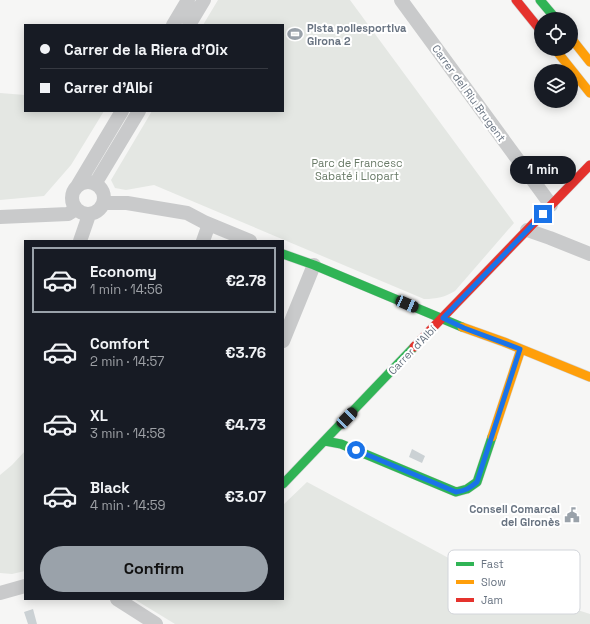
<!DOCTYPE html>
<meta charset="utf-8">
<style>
body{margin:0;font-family:"Space Grotesk",sans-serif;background:#20242c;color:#f1f3f6;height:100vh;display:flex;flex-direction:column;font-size:15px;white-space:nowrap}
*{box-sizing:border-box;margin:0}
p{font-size:13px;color:#9ea1a6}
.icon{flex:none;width:22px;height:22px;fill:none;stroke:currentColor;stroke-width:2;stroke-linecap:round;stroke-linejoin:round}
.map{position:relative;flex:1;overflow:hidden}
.drawer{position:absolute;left:24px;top:240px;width:260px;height:360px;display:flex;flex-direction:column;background:#171b24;border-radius:0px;box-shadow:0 2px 10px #0003}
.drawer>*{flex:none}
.top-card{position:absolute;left:24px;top:24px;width:260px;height:88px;border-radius:0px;box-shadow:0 2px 10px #0003;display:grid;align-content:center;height:88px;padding:0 16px;background:#171b24}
.fabs{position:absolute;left:534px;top:12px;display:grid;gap:8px}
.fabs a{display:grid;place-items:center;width:44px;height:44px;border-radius:50%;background:#171b24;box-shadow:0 2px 10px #0003;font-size:20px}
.end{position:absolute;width:18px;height:18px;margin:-9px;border:5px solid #1a73e8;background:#fff;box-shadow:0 0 0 2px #fff}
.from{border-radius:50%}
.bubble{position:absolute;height:28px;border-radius:14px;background:#171b24;box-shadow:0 2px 10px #0003;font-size:13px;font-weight:600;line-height:28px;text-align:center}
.car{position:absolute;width:12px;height:24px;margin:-12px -6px;border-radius:5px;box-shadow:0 0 3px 1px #0007;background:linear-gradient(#222 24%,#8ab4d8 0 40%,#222 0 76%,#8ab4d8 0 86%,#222 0)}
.top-card b{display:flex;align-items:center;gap:14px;height:38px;font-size:15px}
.top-card b+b{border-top:1px solid #363941}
.top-card i{width:10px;height:10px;background:#f1f3f6}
ul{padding:7px 0 0;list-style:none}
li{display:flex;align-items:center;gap:12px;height:66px;margin:0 8px 6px;padding:0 8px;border:2px solid transparent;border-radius:0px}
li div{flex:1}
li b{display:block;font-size:15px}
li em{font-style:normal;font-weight:600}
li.current{border-color:#9aa2aa}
li>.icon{width:36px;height:36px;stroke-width:1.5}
.primary-button{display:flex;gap:8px;margin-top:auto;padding:8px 16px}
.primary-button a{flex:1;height:46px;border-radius:24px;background:#9aa2aa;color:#111;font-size:16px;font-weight:600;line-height:46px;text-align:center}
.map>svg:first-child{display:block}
.green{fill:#e4e7e3}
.water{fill:#cbd1d4}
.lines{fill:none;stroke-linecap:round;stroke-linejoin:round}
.fast-casing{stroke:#d3d4d4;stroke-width:10}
.slow-casing{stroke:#d3d4d4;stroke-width:10}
.jam-casing{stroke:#d3d4d4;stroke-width:10}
.street{stroke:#c9cacb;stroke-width:14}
.fast{stroke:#30b455;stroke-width:9}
.slow{stroke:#ff9f0a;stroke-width:9}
.jam{stroke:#e5322d;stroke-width:9}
.route{stroke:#1a73e8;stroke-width:5}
.labels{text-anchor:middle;stroke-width:4;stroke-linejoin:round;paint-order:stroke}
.poi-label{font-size:11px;font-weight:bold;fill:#697482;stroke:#fff;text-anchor:start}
.street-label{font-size:11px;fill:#697482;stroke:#fff}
.park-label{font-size:11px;fill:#697a67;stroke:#fff}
.key{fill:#fff;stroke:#d2d5da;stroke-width:1}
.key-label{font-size:11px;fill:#697482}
</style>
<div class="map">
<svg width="590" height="624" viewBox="0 0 590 624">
<rect width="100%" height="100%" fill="#f6f6f5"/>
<path class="green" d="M218,0H350L514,223L455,291C445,297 437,299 424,299L154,185L126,190L115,188L111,180L152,111H283V25H203Z
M0,93L25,95V111H104L71,165L44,196L0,200Z
M25,451V571L12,574L0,573V475L12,465Z
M307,482L497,584L590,614V624H175L134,599H283V505Z"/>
<path class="water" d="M412,449L425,456L422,463L409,457Z
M33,609L37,624H28L24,612Z"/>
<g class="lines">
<g class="fast-casing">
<path id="fast" d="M540,0L556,19
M283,254L314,265L462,327
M325,441L341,444L456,492L467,489L477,482L492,437
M283,484L414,347"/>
</g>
<g class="slow-casing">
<path id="slow" d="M571,38L590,62
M555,49L590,93
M462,327L504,342L590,377
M492,437L521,349"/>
</g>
<g class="jam-casing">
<path id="jam" d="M516,0L541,31
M414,347L590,165"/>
</g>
<path class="street" d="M401,0L551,205
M173,25L188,0
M189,25L204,0
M72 198a16 16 0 1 1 32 0a16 16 0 1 1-32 0Z
M95,184L139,111
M76,188L122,111
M104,203H127L187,213L204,222L250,241
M0,217L68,214L76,209
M527,230L550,238L590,254
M80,241L89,215
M203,241L209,224
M283,341L314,265
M0,593L25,586
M117,599L156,624"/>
<use href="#fast" class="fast"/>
<use href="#slow" class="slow"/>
<use href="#jam" class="jam"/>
</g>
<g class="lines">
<path class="route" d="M356,450L456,492C465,491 470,488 477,482L520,349L464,328L443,318L543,214"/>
</g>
<defs>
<g id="stadium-bare" transform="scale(1.2)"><path d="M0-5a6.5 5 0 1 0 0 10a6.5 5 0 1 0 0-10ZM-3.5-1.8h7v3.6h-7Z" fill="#9aa2aa" stroke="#fff" stroke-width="2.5" paint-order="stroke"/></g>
<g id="civic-bare" transform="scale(1.2)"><path d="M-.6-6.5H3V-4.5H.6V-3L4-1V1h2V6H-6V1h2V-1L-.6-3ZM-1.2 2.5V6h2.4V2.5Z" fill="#9aa2aa" stroke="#fff" stroke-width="2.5" paint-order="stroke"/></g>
</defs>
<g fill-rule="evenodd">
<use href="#stadium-bare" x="295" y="34"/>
<use href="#civic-bare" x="572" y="515"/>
</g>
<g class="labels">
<g class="poi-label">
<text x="307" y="32">Pista poliesportiva<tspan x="307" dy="13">Girona 2</tspan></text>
<text x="560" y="513" text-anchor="end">Consell Comarcal<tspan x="560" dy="13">del Gironès</tspan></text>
</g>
<g class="street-label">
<text transform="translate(469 93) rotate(54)" y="4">Carrer del Riu Brugent</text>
<text transform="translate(412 350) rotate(-46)" y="4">Carrer d'Albí</text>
</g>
<g class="park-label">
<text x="357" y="167">Parc de Francesc<tspan x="357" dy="13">Sabaté i Llopart</tspan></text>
</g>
</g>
<rect x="448" y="550" width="132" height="64" rx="6" class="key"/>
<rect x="456" y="562" width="18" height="4" fill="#30b455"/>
<rect x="456" y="580" width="18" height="4" fill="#ff9f0a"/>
<rect x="456" y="598" width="18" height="4" fill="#e5322d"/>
<g class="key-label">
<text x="481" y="568">Fast</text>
<text x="481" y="586">Slow</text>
<text x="481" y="604">Jam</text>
</g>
</svg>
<div class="fabs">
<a><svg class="icon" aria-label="locate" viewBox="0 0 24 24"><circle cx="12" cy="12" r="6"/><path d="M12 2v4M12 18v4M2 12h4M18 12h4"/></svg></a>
<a><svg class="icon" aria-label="layers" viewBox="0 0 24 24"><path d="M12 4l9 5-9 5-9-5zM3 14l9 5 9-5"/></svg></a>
</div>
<i class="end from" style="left:356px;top:450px"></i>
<i class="end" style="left:543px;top:214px"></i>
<div class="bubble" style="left:510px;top:156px;width:66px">1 min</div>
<i class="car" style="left:407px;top:304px;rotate:113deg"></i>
<i class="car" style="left:347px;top:418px;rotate:44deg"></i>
<div class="top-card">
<b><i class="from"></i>Carrer de la Riera d'Oix</b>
<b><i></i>Carrer d'Albí</b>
</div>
<section class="drawer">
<ul>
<li class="current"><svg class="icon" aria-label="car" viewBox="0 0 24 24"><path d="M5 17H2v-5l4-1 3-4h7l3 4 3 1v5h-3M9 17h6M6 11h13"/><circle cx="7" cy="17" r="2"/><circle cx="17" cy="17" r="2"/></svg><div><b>Economy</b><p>1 min · 14:56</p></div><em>€2.78</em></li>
<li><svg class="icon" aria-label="car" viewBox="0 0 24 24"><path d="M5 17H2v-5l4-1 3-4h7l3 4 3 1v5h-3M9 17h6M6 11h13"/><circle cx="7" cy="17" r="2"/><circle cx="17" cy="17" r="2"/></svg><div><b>Comfort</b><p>2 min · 14:57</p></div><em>€3.76</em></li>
<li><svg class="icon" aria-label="car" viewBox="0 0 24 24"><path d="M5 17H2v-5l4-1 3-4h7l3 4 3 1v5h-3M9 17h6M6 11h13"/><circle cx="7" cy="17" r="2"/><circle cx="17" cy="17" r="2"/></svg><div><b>XL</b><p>3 min · 14:58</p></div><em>€4.73</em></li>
<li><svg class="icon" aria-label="car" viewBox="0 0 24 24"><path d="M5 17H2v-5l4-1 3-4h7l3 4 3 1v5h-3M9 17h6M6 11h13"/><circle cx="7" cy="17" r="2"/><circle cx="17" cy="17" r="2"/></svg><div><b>Black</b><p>4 min · 14:59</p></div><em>€3.07</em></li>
</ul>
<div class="primary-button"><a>Confirm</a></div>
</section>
</div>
